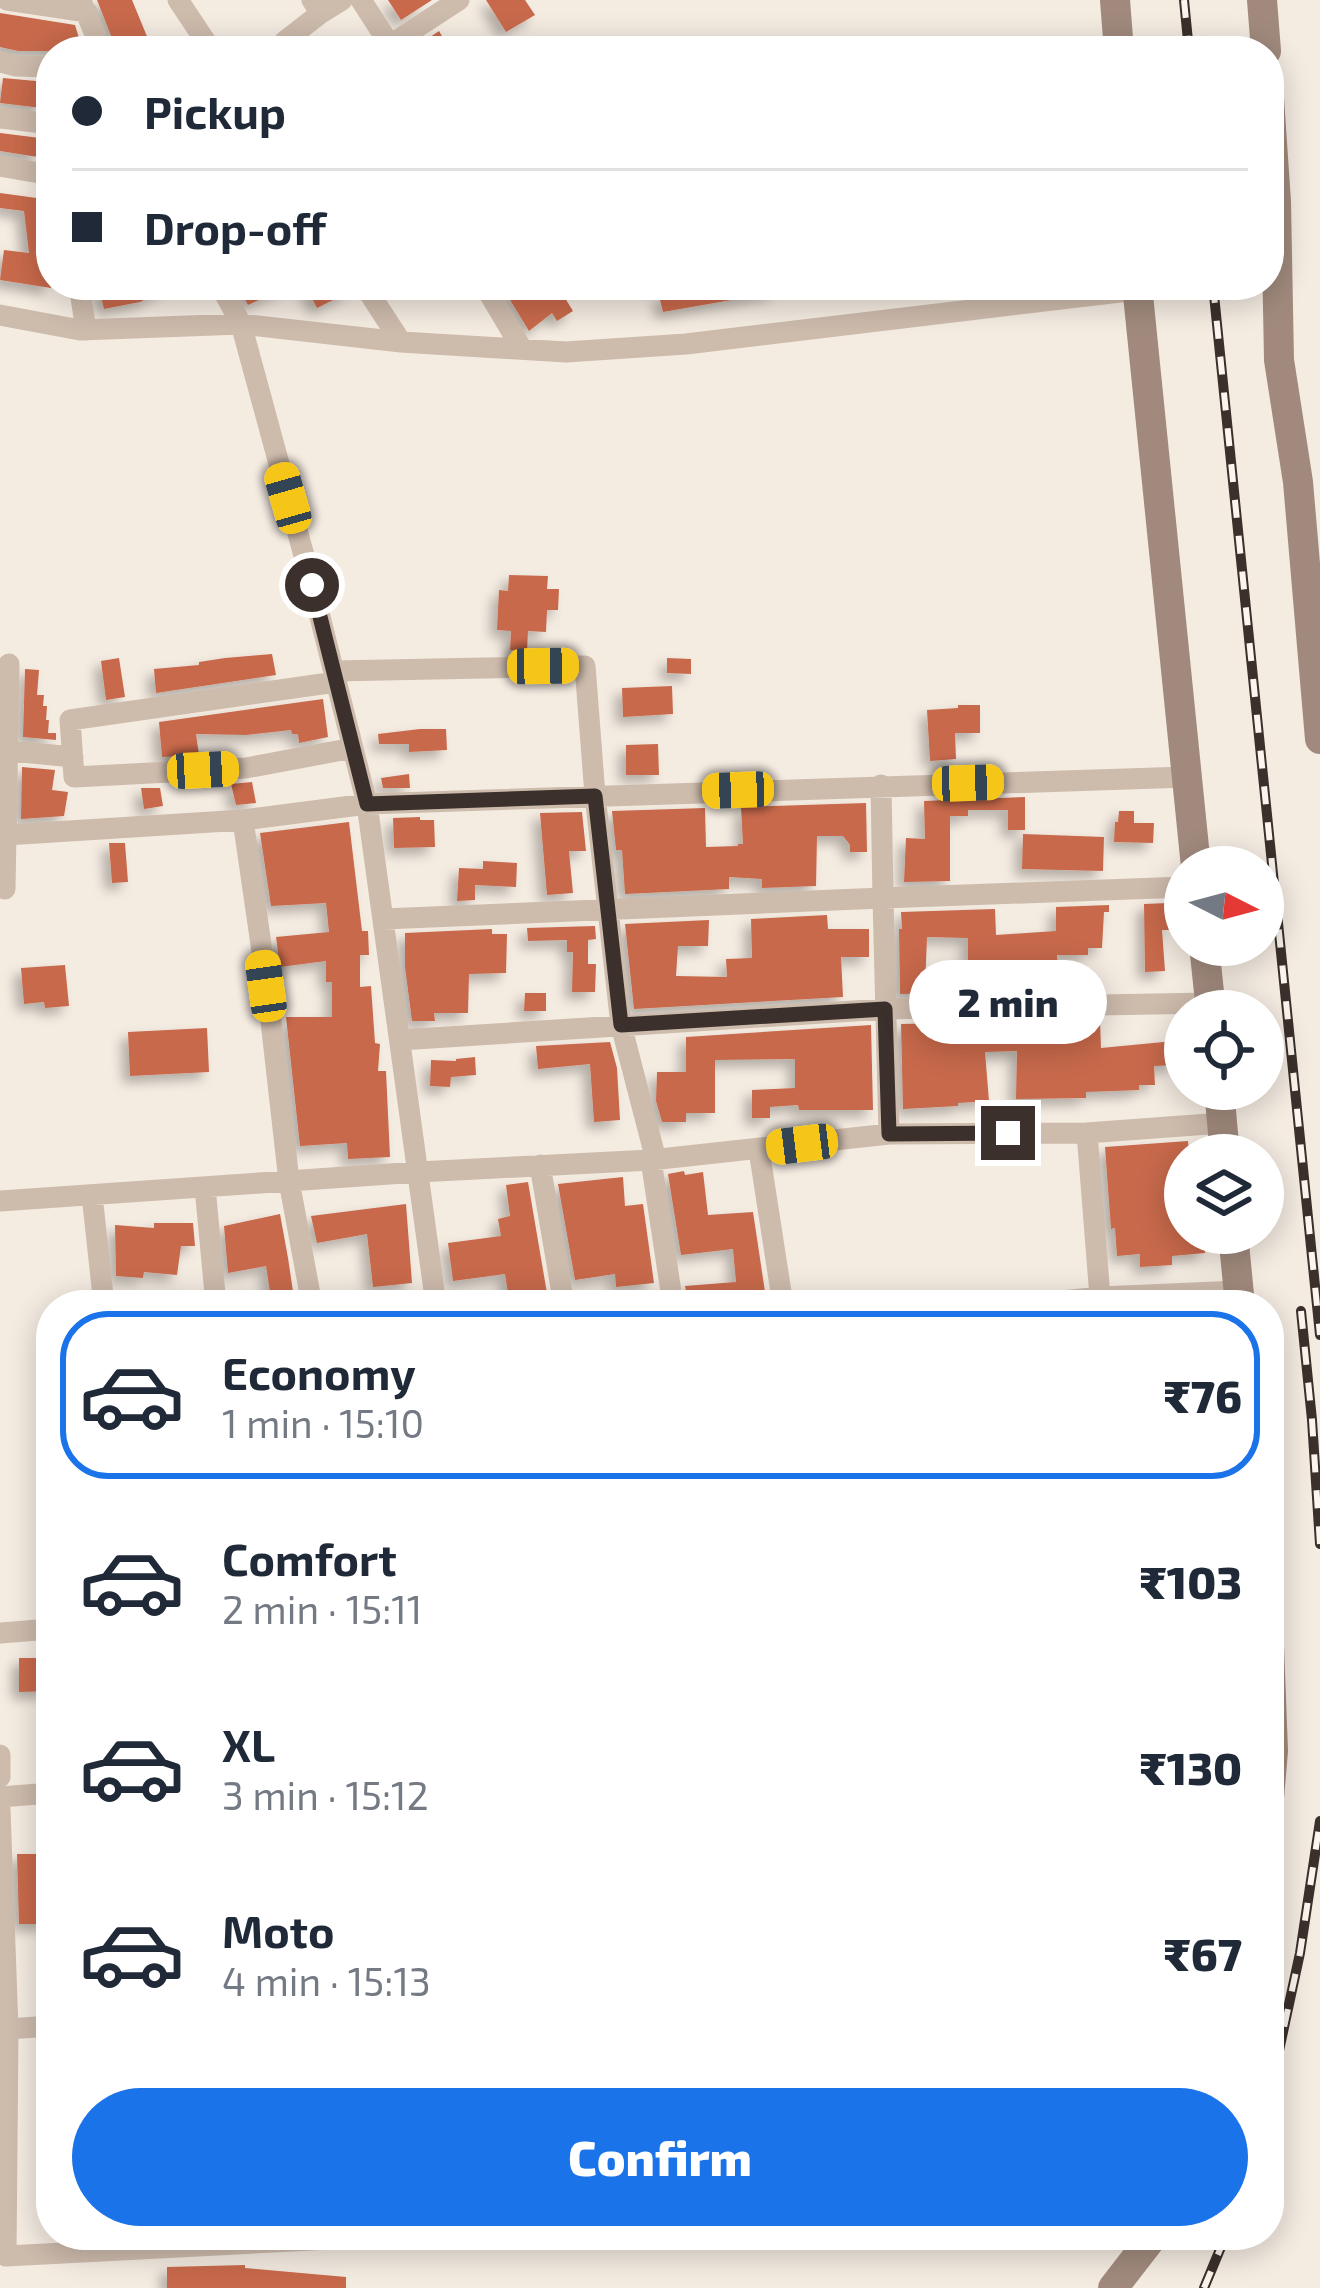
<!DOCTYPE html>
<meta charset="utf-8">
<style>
body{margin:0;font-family:"Exo 2",sans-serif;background:#f6f6f7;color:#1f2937;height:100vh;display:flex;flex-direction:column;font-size:45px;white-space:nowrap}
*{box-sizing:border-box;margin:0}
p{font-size:39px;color:#747a83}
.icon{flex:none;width:66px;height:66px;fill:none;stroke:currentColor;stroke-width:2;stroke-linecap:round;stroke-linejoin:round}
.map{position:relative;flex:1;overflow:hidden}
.side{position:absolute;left:36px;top:1290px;width:1248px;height:960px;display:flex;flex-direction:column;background:#fff;border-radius:48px;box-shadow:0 6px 30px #0003}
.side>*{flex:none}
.guide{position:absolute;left:36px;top:36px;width:1248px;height:264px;border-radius:48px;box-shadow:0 6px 30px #0003;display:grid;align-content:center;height:264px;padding:0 36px;background:#fff}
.needle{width:78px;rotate:96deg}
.tools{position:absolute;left:1164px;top:846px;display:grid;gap:24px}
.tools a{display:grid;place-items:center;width:120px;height:120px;border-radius:50%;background:#fff;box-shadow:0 6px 30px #0003;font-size:60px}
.end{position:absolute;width:54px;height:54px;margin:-27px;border:15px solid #3b302b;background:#fff;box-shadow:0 0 0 6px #fff}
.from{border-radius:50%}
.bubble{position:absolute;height:84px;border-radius:42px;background:#fff;box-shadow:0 6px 30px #0003;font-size:39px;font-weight:800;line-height:84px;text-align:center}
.car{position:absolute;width:36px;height:72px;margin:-36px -18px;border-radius:15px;box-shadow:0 0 9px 3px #0007;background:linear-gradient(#f5c518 24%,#345 0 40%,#f5c518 0 76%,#345 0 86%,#f5c518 0)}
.guide b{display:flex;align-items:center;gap:42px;height:114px;font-size:45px}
.guide b+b{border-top:3px solid #e0e1e3}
.guide i{width:30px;height:30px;background:#1f2937}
ul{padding:21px 0 0;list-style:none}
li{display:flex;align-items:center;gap:36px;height:168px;margin:0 24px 18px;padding:0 12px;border:6px solid transparent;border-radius:48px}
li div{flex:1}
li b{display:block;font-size:45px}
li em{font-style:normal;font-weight:800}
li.active{border-color:#1a73e8}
li>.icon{width:108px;height:108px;stroke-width:1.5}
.cta{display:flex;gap:24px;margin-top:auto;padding:24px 36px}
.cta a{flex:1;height:138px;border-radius:72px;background:#1a73e8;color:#fff;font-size:48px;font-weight:800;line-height:138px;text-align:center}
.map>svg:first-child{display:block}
.building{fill:#c8694b;filter:url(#shadow)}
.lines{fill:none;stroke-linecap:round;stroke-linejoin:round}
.street{stroke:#cdbbac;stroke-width:21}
.secondary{stroke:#a18a7d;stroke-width:30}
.rail-casing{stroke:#3b302b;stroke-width:10}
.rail{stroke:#fbf5ee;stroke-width:6;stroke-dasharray:18;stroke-linecap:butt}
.route{stroke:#3b302b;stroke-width:15}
</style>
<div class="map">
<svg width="1320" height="2288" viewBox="0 0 1320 2288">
<defs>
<filter id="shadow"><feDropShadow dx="-7" dy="7" stdDeviation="6" flood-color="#0004"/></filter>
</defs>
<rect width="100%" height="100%" fill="#f4ebe1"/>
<path class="building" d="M97,0H132L153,51H117Z
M388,0H432L401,20Z
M486,0H525L535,15L506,32Z
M0,13L75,25L83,51H18L0,47Z
M439,31L451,51H422L418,45Z
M3,78L47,82L42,108L0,103Z
M0,133L40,138L38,157L0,151Z
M0,193L51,200V288L0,280L4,250L29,253L24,211L0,208Z
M98,285H173L140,302L104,309Z
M237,285H292L248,305Z
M305,285H349L351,291L317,308Z
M501,285H557L573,311L557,321L552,313L529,331Z
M710,285H776L777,292L663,312L659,296Z
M509,575L548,576L547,589H559L558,610H547L546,632L528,631L527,651L510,650L511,631L497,630L499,590L508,591Z
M272,654L276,675L156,693L154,669L199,665V662L225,658Z
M119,658L125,697L106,700L101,661Z
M667,658L691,659V674L667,673Z
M25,669L39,670L37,695H44L43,706H47L46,720H49L48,733H56V740L23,737Z
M672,686L673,714L623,717L622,688Z
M323,699L328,737L299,743L298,734H292L291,730L246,735L196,734L199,755L162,757L159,722Z
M958,705H980V733H955L956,759L930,761L927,710L958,708Z
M420,729H446L447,750L409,752V744H379L378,734Z
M658,744L659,775H626V745Z
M22,767L55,770L52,790L68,792L64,816L21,819Z
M409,774L410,788H383L381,778Z
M252,782L256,803L236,805L231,784Z
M141,788H160L163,806L144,809Z
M1025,797V830H1008V810H968V816H950V881L904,882L906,838L925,839L924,801Z
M866,803L867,852H850V845L843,836H817L816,886L762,888V879L729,877V889L625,894L622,850H616L612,811L705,808L706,847L738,846V844H743L741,807Z
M1119,811H1134V823H1154L1153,843L1114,842L1115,822H1118Z
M582,812L586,851H569L573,893L547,895L540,813Z
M420,817V820H434L435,847L394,848L393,818Z
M349,822L362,931H368L369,955H360V987L371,986L375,1043L380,1044L378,1071H386L390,1157L348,1159L347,1143L300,1146L286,1017H332V982H326V961L280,967L276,937L329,932L326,903L271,906L260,833Z
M1023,834L1104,837L1103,871L1022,869Z
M109,843H125L128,882L112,883Z
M483,861L517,863L516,887L475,885V900L457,901L459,868L483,869Z
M1168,903L1169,930H1162L1165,971L1145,972L1144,904Z
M1109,905V912H1104L1102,948H1088V955H1057L1060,991H1033L1030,960H968V938L927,937L925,986H962V993L900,994L899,929H902L901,912L995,909L996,935L1056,931V907Z
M827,915L828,929H869V957H841L843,997L634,1009L625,924L709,920L708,946H678L676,976L727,977L726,959L752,958L751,919Z
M595,926L596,939L588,940V964H596L595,992H572L573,952H567V940L528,941L527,928Z
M492,929V934H507L506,973L469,974L468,1013H434L435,1021H412L405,967V933Z
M65,965L69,1006L45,1008L44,1002L24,1004L21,968Z
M525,993H546V1011H524Z
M1100,1020L1101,1048L1174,1041L1176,1065L1154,1066L1155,1085H1139V1090L1086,1092V1098L1016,1099L1017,1051L985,1052L989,1101L958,1103V1106L903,1109L901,1024Z
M871,1025L873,1110H799L798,1105L770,1107V1118H752V1090L795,1088V1059L715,1060V1113H686V1122H662L656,1101L657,1072H686V1037Z
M207,1028L209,1072L130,1076L128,1032Z
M610,1042L617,1068L620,1120L594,1122L590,1064L538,1069L536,1046Z
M475,1057L476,1075L451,1077L450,1087L430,1086L431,1060L456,1061V1059Z
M1188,1141L1189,1155H1185V1233H1204L1205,1253L1172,1256V1265L1140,1267V1254L1117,1256L1115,1228L1111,1229L1105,1147Z
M684,1171L685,1175L703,1172L708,1215L753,1212L767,1305H713V1299L688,1302L685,1286L736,1282L733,1249L681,1255L668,1174Z
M623,1177L625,1206L643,1204L654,1283L616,1287L615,1274L575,1280L558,1184Z
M528,1182L549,1305H510L505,1274L453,1281L448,1243L501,1236L498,1219L510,1216L506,1185Z
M406,1204L412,1283L373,1287L367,1234L317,1243L311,1216Z
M280,1214L288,1258L295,1305H272L266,1266L228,1273L224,1226Z
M154,1223H193L195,1246H181L177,1275L144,1272L143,1278L116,1276L115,1225L154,1228Z
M19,1658H51V1691L19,1692Z
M17,1854H51V1924H19Z
M245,2265V2268L346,2277V2288H167V2267Z"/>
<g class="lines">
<path class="street" d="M7,0L87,12
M178,0L212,51
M312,0L321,13L342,0
M361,0L390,45L459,0
M81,1L102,51
M276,51L285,41L321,13
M0,62L16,66L51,67
M0,118L51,124
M0,166L51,175
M79,285L86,330
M220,285L241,324L312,585L367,804L436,1305
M364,285L401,342
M484,285L522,349
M0,315L80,330L241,324L401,342L566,352L686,344L1137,290
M334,671L585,666L595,795L621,1025L654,1152L651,1160L673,1305
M336,682L70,720L74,777L246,768L353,748
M0,750L73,757
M881,785L883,898L1185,887
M243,820L367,804L1187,777
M6,835L243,820L267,986L289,1181L312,1305
M5,889L9,664
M383,919L883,898L889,1134
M400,1040L885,1009L1210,1003
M1087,1133L1100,1297
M759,1150L783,1305
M540,1165L564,1305
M205,1187L216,1305
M92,1195L104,1305
M0,1201L418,1172L651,1160L889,1134L1087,1133L1222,1123
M1025,1305L1100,1297L1239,1291
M0,1633L51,1629
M0,1755V1777
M0,1797L51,1793
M0,1809L8,2029L6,2256L408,2235
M8,2029L51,2026"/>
<path class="secondary" d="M1115,0L1119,51
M1262,0L1266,51
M1269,98L1276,202L1279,360L1298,482L1320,739
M1137,285L1196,867
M1204,945L1211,1011
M1219,1089L1225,1155
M1233,1233L1240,1305
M1269,1645L1273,1751L1269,1798
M1113,2288L1154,2235"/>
<g class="rail-casing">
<path id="rail" d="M1184,0L1189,51
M1213,285L1320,1335
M1301,1311L1312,1420L1320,1544
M1269,2097L1300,1953L1320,1821
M1204,2288L1226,2235"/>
</g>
<use href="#rail" class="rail"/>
</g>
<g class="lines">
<path class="route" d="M312,585L367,804L595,796L621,1025L885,1009L889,1134L1008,1133"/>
</g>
</svg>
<div class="tools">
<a><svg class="needle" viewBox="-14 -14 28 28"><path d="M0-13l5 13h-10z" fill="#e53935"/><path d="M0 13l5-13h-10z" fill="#747a83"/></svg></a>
<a><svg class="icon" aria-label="locate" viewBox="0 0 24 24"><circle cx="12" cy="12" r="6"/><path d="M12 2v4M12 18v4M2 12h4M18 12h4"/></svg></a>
<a><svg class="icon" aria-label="layers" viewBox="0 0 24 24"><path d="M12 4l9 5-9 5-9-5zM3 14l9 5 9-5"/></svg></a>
</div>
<i class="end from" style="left:312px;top:585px"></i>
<i class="end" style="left:1008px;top:1133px"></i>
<div class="bubble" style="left:909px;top:960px;width:198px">2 min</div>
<i class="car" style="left:288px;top:498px;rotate:344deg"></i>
<i class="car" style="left:543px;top:666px;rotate:89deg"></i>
<i class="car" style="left:203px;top:770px;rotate:87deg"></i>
<i class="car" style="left:968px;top:783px;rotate:88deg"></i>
<i class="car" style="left:738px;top:790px;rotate:268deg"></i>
<i class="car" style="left:266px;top:986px;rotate:352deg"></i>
<i class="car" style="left:802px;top:1144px;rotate:263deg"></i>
<div class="guide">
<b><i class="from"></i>Pickup</b>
<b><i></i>Drop-off</b>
</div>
<section class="side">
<ul>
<li class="active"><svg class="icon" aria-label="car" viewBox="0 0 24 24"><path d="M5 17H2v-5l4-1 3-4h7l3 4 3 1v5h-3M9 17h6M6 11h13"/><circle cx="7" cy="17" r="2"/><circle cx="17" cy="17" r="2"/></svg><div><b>Economy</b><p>1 min · 15:10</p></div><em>₹76</em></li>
<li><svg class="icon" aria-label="car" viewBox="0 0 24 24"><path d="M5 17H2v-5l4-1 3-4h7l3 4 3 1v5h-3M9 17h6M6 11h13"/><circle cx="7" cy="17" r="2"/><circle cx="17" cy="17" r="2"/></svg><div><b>Comfort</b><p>2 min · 15:11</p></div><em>₹103</em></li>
<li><svg class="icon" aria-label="car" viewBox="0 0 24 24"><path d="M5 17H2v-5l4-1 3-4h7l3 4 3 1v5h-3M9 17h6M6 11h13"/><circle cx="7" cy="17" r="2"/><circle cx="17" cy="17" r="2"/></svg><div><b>XL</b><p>3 min · 15:12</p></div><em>₹130</em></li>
<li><svg class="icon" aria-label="car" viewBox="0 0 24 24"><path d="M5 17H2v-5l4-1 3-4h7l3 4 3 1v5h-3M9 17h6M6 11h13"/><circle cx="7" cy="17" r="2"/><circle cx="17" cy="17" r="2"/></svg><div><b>Moto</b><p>4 min · 15:13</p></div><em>₹67</em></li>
</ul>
<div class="cta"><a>Confirm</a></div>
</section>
</div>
